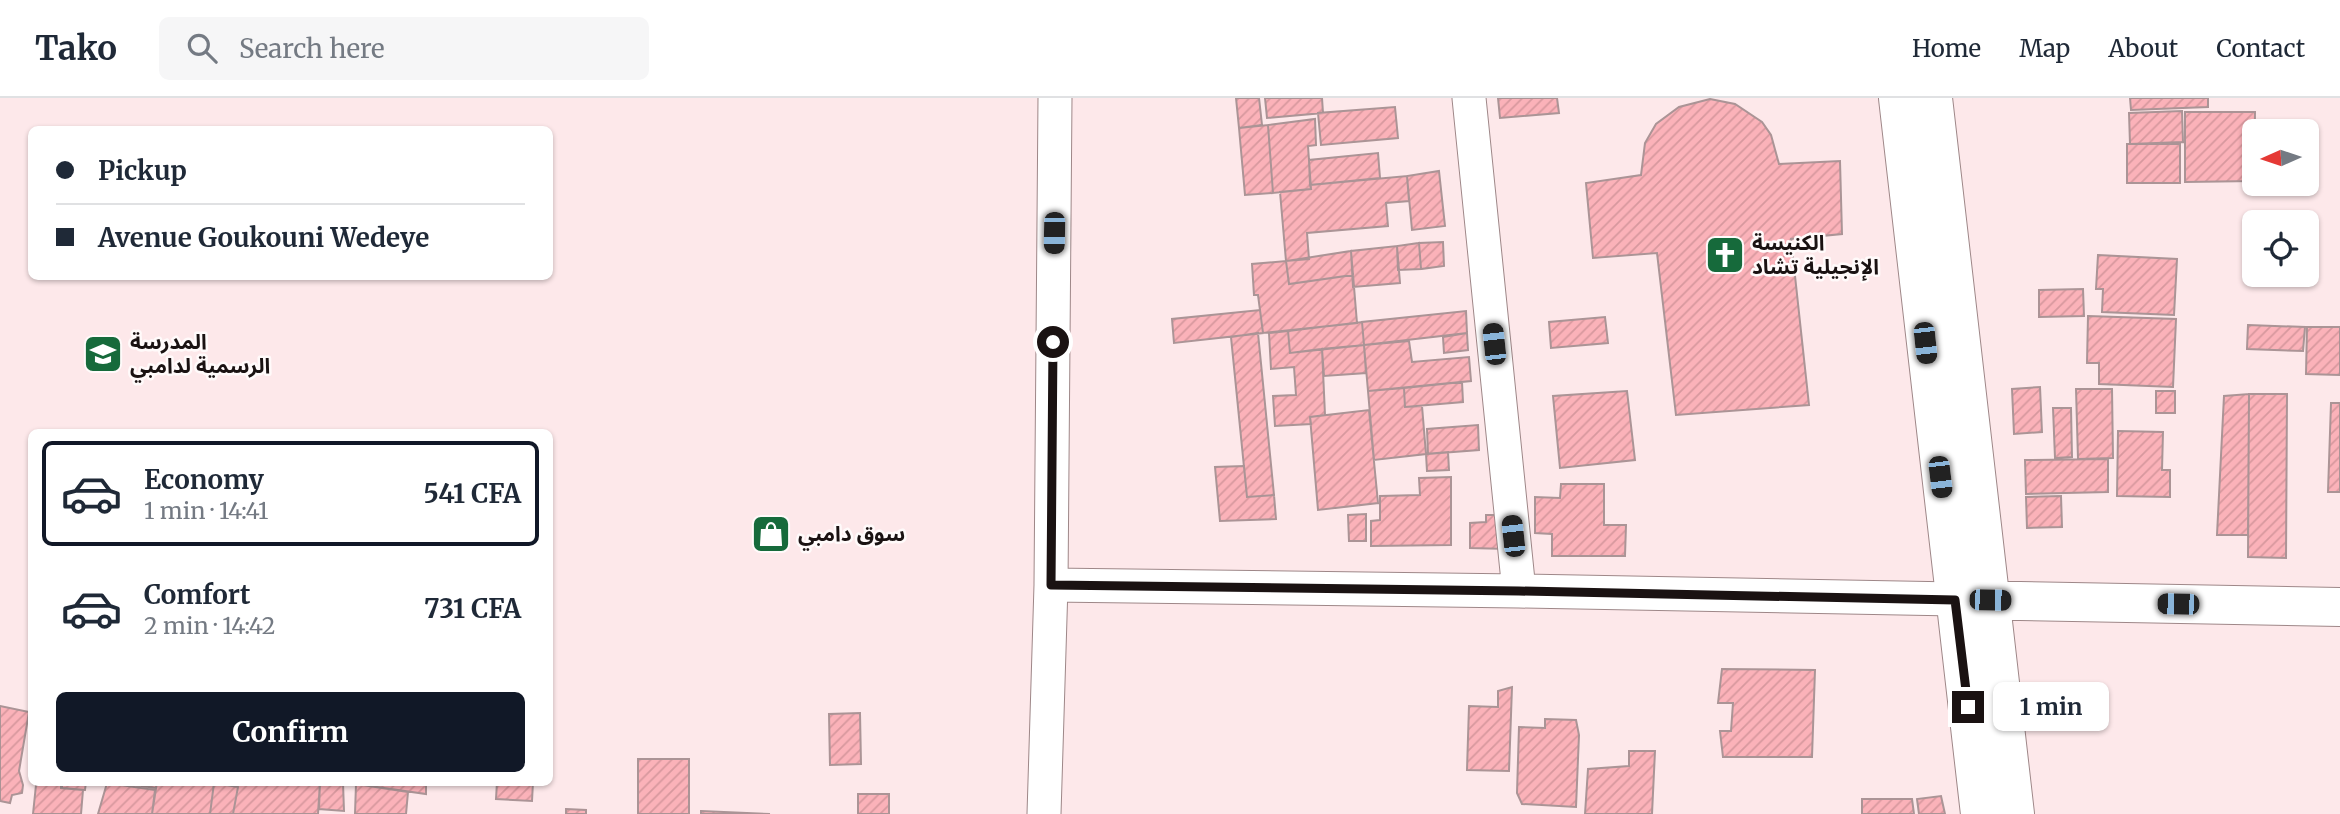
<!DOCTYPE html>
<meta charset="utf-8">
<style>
body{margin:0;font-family:Merriweather,"Noto Sans Arabic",serif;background:#f6f6f7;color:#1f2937;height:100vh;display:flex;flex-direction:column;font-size:26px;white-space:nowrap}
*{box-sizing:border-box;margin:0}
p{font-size:23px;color:#747a83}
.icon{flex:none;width:38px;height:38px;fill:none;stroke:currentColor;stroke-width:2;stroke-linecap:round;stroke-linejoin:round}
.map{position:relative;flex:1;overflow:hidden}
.drawer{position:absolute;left:28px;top:331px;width:525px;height:357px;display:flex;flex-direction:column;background:#fff;border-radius:10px;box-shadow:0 2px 5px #0004}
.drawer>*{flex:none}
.banner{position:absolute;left:28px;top:28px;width:525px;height:154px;border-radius:10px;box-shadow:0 2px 5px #0004;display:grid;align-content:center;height:154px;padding:0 28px;background:#fff}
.needle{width:46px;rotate:267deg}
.controls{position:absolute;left:2242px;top:21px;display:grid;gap:14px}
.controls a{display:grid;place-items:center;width:77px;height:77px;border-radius:10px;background:#fff;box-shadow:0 2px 5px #0004;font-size:35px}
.end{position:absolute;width:32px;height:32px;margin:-16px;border:9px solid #1a1212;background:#fff;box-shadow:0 0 0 4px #fff}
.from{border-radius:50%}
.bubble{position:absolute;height:49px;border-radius:10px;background:#fff;box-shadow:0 2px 5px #0004;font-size:23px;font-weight:700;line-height:49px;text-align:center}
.car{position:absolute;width:21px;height:42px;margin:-21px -10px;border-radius:9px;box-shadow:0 0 5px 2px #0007;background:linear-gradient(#222 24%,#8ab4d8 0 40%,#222 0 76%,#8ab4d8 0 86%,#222 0)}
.banner b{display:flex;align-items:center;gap:24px;height:66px;font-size:26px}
.banner b+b{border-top:2px solid #e0e1e3}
.banner i{width:18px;height:18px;background:#1f2937}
ul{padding:12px 0 0;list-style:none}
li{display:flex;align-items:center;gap:21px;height:105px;margin:0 14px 10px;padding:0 14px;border:4px solid transparent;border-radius:10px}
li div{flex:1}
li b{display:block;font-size:26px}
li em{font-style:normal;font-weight:700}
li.active{border-color:#111827}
li>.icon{width:63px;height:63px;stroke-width:1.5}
.cta{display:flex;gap:14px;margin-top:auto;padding:14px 28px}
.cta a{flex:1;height:80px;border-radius:10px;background:#111827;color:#fff;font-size:28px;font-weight:700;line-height:80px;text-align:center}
header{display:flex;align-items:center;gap:42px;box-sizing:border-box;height:98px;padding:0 35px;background:#fff;border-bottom:2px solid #e0e1e3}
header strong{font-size:33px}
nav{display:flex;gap:38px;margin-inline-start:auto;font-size:24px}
.search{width:490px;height:63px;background:#f6f6f7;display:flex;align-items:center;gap:18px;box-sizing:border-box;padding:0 24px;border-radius:10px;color:#747a83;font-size:26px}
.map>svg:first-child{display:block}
.building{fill:url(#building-hatch);stroke:#ab9496;stroke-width:2}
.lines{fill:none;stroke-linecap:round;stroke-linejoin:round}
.minor-casing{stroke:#9e8788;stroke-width:35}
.tertiary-casing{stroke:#9e8788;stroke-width:40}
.minor{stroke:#fff;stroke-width:33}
.tertiary{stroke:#fff;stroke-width:38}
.route{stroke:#1a1212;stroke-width:9}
.labels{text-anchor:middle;stroke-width:5;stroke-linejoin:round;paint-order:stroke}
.poi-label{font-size:21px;font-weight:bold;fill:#1a1212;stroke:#fffafa;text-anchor:start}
</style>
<header>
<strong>Tako</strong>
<div class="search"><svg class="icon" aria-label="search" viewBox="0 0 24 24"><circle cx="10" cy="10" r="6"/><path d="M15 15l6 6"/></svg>Search here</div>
<nav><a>Home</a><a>Map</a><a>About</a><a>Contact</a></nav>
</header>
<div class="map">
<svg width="2340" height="716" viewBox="0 0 2340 716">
<defs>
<pattern id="building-hatch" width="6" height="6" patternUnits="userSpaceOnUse" patternTransform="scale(1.75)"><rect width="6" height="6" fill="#fbb2b9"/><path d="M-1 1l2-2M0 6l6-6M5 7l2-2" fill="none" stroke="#d7989e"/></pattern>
</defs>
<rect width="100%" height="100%" fill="#fde8ea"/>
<path class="building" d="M1236,0H1259L1262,27L1239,30Z
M1265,0H1322L1323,15L1267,20Z
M1498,0H1557L1559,15L1500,20Z
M2130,0H2208V9L2131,12Z
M1710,1L1735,6L1762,24L1771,37L1779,66L1840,63L1842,136L1791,141L1809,307L1676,317L1657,155L1593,160L1586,85L1641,77L1645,45L1656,26L1679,9Z
M1395,9L1398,40L1321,47L1318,15Z
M2182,13L2183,44L2130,46L2129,15Z
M2185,14H2255L2254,83L2185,84Z
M1315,21L1316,47L1308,48L1311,91L1273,95L1268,27Z
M1268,27L1273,95L1245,97L1239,30Z
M2127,46H2180V85H2127Z
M1378,55L1380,80L1310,87L1309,62Z
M1439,73L1445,128L1412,132L1407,78Z
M1407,78L1409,103L1386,105L1388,128L1307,135L1309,161L1286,163L1280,94L1311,91L1310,87Z
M1443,144L1444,168L1421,171L1419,145Z
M1419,145L1421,171L1398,172L1397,148Z
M1397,148L1400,185L1353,189L1351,153Z
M1351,153L1353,177L1289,186L1286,163Z
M2098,157L2177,161L2174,217L2102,214L2103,191H2096Z
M1286,163L1289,186L1353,177L1357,225L1263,235L1258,197H1254L1252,166Z
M2083,191L2084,218L2039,219V192Z
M1260,212L1263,235L1174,245L1172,221Z
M1466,213L1467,235L1364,247L1362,224Z
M2088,218L2176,221L2173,289L2099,286V265H2087Z
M1605,219L1608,245L1551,250L1549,224Z
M1362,224L1364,247L1290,255L1288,233Z
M2248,227L2305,229L2303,253L2247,251Z
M2307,229H2340V277L2306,276Z
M1288,233L1290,255L1322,251L1325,317L1310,319L1311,326L1275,328L1273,298L1296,297L1294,269L1271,271L1269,235Z
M1258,235L1274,397L1247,399L1231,239Z
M1467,235L1468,252L1444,255L1443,239Z
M1409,243L1412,264L1469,259L1471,283L1368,293L1364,247Z
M1364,247L1366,275L1324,278L1322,251Z
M1462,284L1463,304L1405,309L1404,290Z
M2040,289L2042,334L2014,336L2012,291Z
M1404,290L1405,309L1422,308L1426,356L1374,362L1368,293Z
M2076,291H2112L2113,360L2078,361Z
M1627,293L1635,362L1560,370L1553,298Z
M2156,293H2175V315H2156Z
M2249,296H2287L2286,460L2248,459Z
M2249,296L2248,437H2217L2224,298Z
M2331,305H2340V394H2328Z
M2053,310H2071L2072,359L2055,360Z
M1369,312L1378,405L1318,412L1310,319Z
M1478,327L1479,352L1428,356L1427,331Z
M2118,333L2163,334L2162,372H2170V399L2117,398Z
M1448,354L1449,372L1427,373L1426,356Z
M2108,361V394L2026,396L2025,362Z
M1244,368L1247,399L1274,397L1276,421L1220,423L1215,369Z
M1451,379V447L1371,448V423L1380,422V398L1420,397L1419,380Z
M1561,386H1604V427H1626L1625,458H1552V436L1535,435V399L1560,400Z
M2061,398L2062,429L2027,430L2026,399Z
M1366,416V443H1349L1348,417Z
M1486,417H1508V451L1470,450V425L1486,424Z
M1722,571L1815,572L1812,659H1723L1720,633H1731L1733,605H1718Z
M1512,589L1509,673L1467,672L1469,608L1498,609V593Z
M0,608L29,614L19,673L23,687L22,695L12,697L10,705L0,703Z
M860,615L861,666L830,667L829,616Z
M1545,621L1576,622L1579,637L1576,709L1522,706L1517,695L1519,629L1545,630Z
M1629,653H1655L1652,716H1585L1588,671L1629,668Z
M638,661H689V716H638Z
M62,684H86L85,692L62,690Z
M115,684H157L156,690Z
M157,684H320L318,716H152Z
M320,684L343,685L344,713L319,711Z
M334,684H426V696L356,686Z
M497,684H533L532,703L496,701Z
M107,685L155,692L152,716H98Z
M214,685L238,689L233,716H210Z
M356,686L408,694L406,716H355Z
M36,687H61V690L83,692L81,716H33Z
M858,696H889V716H858Z
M1941,698L1945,716H1919L1917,701Z
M1862,701H1912L1914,716H1862Z
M566,711L586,712V716H566Z
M701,713L770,716H701Z"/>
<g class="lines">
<g class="minor-casing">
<path id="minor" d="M1469,0L1519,493
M1051,487L1519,493L1955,501
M1044,716L1051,487L1055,0"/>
</g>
<g class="tertiary-casing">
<path id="tertiary" d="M1898,0L1980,716
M1933,0L2015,716
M1964,502L2340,509"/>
</g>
<use href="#minor" class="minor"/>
<use href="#tertiary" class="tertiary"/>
</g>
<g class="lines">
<path class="route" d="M1053,244L1051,487L1519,493L1955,502L1968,609"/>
</g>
<defs>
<g id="church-square" transform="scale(2.0125)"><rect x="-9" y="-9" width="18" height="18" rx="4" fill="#166a3b" stroke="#fffafa"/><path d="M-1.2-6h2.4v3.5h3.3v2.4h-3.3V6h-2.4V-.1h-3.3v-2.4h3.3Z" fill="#fff"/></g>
<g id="school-square" transform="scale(2.0125)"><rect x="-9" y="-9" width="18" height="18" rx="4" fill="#166a3b" stroke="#fffafa"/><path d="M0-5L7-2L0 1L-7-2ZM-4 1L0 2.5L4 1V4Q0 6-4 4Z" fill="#fff"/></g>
<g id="shop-square" transform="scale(2.0125)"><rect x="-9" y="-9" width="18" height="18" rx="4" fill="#166a3b" stroke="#fffafa"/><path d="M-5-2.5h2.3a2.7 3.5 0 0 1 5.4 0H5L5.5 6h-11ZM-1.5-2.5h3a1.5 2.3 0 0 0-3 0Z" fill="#fff"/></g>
</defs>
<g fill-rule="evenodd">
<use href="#church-square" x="1725" y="157"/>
<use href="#school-square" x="103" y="256"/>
<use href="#shop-square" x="771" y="436"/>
</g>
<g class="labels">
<g class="poi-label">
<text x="1752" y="152">الكنيسة<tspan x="1752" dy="24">الإنجيلية تشاد</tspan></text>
<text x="130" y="251">المدرسة<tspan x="130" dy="24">الرسمية لدامبي</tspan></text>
<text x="798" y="443">سوق دامبي</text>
</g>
</g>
</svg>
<div class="controls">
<a><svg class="needle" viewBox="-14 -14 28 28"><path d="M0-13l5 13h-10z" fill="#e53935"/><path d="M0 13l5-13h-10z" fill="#747a83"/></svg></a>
<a><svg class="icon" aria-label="locate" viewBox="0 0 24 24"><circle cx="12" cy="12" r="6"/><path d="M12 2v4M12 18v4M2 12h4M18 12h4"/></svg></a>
</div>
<i class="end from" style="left:1053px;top:244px"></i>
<i class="end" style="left:1968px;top:609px"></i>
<div class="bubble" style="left:1993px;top:584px;width:116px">1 min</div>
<i class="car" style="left:1054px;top:135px;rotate:181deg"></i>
<i class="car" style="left:1925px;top:245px;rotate:174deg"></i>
<i class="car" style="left:1494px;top:246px;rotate:354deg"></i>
<i class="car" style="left:1940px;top:379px;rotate:173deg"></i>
<i class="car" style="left:1513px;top:438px;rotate:354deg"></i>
<i class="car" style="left:1990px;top:502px;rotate:91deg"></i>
<i class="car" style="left:2178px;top:506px;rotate:271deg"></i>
<div class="banner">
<b><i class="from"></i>Pickup</b>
<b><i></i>Avenue Goukouni Wedeye</b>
</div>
<section class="drawer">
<ul>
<li class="active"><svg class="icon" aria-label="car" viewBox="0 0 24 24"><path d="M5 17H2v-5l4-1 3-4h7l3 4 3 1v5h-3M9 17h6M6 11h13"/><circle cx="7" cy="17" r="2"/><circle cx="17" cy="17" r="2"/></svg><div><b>Economy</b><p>1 min · 14:41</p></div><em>541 CFA</em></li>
<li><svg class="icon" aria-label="car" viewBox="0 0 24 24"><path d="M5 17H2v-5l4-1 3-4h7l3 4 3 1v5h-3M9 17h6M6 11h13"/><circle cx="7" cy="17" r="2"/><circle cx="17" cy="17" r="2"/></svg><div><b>Comfort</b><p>2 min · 14:42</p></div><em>731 CFA</em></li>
</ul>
<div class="cta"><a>Confirm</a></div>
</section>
</div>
